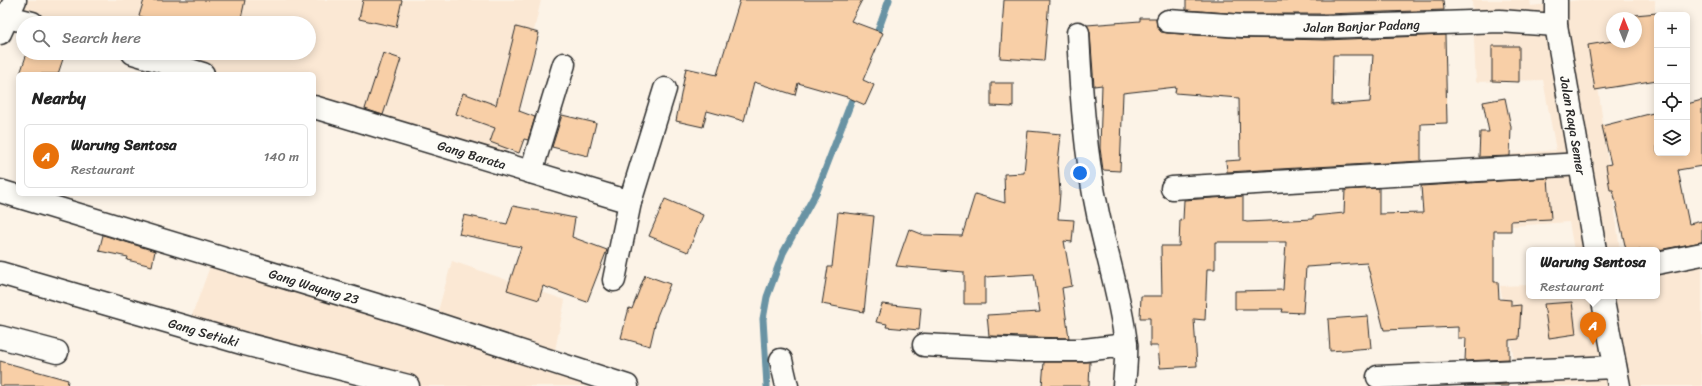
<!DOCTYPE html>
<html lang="en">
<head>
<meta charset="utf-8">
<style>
  :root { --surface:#fff; --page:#f2f2f2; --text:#222; --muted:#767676; --line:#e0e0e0; --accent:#d1495b }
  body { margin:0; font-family:Sriracha,sans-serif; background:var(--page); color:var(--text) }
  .controls { position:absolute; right:12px; top:12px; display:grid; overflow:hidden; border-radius:6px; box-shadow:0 2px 10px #0003 }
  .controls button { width:36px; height:36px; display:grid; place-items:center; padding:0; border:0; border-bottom:1px solid var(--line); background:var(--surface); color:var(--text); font:20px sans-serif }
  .compass { position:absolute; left:1606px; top:12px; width:36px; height:36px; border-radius:50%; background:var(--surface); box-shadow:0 2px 10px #0003; rotate:359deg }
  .you { position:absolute; left:1080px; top:173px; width:14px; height:14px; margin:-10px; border:3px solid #fff; border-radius:50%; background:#1a73e8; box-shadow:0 0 0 6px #1a73e833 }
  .badge { display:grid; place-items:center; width:26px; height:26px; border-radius:50%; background:var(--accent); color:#fff; font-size:13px; font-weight:700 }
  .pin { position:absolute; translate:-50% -33px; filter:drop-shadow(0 1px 2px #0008) }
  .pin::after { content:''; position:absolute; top:21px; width:14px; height:12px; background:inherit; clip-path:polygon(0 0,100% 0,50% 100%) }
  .popup { position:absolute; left:1526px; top:247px; width:134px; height:52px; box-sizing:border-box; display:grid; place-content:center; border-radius:6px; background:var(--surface); filter:drop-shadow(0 1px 3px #0005); font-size:13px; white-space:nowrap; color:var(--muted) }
  .popup b { font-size:15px; color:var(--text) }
  .popup::after { content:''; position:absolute; left:50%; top:100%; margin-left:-8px; border:8px solid transparent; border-top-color:var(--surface) }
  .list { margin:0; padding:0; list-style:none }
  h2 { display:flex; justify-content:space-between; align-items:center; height:52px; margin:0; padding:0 16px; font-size:17px }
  h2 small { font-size:13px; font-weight:400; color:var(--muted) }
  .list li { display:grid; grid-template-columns:26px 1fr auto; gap:12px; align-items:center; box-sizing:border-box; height:64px; margin:0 8px 8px; padding:0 8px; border:1px solid var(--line); border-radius:6px }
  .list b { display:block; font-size:15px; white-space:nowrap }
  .list p { margin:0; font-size:13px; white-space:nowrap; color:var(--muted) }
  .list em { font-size:13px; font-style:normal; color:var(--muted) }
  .icon { flex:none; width:22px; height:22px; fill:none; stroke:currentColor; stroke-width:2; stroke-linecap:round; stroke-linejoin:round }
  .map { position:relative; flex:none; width:1702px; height:386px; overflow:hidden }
  .search { position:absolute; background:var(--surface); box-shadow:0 2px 10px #0003; left:16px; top:16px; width:300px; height:44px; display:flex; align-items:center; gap:10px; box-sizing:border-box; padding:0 14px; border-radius:22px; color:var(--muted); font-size:15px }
  .panel { position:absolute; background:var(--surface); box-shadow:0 2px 10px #0003; left:16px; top:72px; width:300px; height:124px; border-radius:6px }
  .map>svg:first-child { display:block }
  .built { fill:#fbe8d4; fill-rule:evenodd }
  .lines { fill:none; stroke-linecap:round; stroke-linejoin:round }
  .stream { stroke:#6993a4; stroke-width:7 }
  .building { fill:#f8cfa7; stroke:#2b2b2b; fill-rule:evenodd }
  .street-casing { stroke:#2b2b2b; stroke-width:25 }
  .secondary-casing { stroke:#2b2b2b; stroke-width:25 }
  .street { stroke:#fdfcf7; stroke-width:22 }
  .secondary { stroke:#fdfcf7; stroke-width:22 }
  .labels { text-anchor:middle; stroke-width:3; stroke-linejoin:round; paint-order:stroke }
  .street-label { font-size:13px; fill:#2b2b2b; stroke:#fdfcf7 }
</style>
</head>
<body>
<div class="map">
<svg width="1702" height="386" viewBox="0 0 1702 386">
  <rect width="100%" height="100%" fill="#fcf3e7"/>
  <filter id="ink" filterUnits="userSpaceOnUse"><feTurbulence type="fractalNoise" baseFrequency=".025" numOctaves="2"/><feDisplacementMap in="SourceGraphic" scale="8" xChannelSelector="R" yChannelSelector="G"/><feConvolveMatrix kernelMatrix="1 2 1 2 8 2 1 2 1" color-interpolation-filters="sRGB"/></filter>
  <g filter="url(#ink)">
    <path class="built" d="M 0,0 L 541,0 L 504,161 L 314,108 L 314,74 L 191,74 L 115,53 L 309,53 L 309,23 L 23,23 L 0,21 Z
      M 1472,0 L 1530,0 L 1531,6 L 1580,0 L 1655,0 L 1654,63 L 1597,79 L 1620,250 L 1574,250 L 1569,222 L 1497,227 L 1494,156 L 1556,150 L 1543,80 L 1476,82 ZM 1612,18 L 1636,18 L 1636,42 L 1612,42 Z
      M 1702,257 L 1702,386 L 1519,386 L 1500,286 L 1529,285 L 1529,296 L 1657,296 L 1657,261 Z
      M 212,261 L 433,329 L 452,261 L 565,300 L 551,370 L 590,386 L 402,386 L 190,321 Z"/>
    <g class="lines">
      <path class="stream" d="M 875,39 L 889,0
        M 767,386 L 763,319 L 767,297 L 783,253 L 817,191 L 855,92"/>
    </g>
    <path class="building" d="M 144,0 L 245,0 L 240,23 L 162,23 L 139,16 Z
      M 363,0 L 402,0 L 396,27 L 359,19 Z
      M 740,0 L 862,0 L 851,21 L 883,33 L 863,80 L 874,85 L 865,105 L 847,97 L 798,83 L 795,95 L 754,82 L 744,121 L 707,111 L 703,127 L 676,121 L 686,68 L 717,75 Z
      M 1004,0 L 1049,0 L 1044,61 L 1000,58 Z
      M 1186,0 L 1443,0 L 1444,10 L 1325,14 L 1242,14 L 1186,10 Z
      M 1657,13 L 1657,80 L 1595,90 L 1588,45 L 1612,41 L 1636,42 L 1636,18 L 1613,18 L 1613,17 Z
      M 1140,18 L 1156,18 L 1157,27 L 1161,32 L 1167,33 L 1241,38 L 1325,40 L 1445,35 L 1447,123 L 1421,124 L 1421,161 L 1227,172 L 1226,161 L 1240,160 L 1239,98 L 1175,93 L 1176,87 L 1123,93 L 1120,171 L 1103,170 L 1100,148 L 1102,85 L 1094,86 L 1090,32 L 1087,25 L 1140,21 ZM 1333,55 L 1373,55 L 1370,102 L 1332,105 Z
      M 516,27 L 539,33 L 519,111 L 535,117 L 528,140 L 524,139 L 519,153 L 490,142 L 495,128 L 456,114 L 463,93 L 496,105 Z
      M 1492,46 L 1519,46 L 1519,82 L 1492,81 Z
      M 27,53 L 65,53 L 58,74 L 20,74 Z
      M 383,53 L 401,59 L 383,115 L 365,109 Z
      M 991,83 L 1013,83 L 1013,107 L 991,106 Z
      M 1505,98 L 1511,127 L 1510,156 L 1479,157 L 1480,132 L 1489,132 L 1483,102 Z
      M 1702,100 L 1702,166 L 1678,170 L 1689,224 L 1702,221 L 1702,242 L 1658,250 L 1626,250 L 1613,190 L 1610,190 L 1606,165 L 1611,164 L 1602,126 L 1657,112 L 1657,153 L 1687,153 L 1687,104 Z
      M 562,115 L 596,123 L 588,156 L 552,147 Z
      M 1028,131 L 1061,134 L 1058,163 L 1060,193 L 1058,219 L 1074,220 L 1072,242 L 1064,241 L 1072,286 L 1062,288 L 1069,338 L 989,336 L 987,315 L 1040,312 L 1034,274 L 985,277 L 985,304 L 964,304 L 964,272 L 896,266 L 909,229 L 924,235 L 962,236 L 975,194 L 1005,203 L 1004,174 L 1024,173 Z
      M 1548,178 L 1551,219 L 1511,221 L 1511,231 L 1494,231 L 1494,282 L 1498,282 L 1499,299 L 1511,300 L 1511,306 L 1521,305 L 1519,339 L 1509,340 L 1509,359 L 1465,361 L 1466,338 L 1458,338 L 1458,327 L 1384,330 L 1367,263 L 1306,267 L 1303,313 L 1282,312 L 1283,309 L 1235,309 L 1235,291 L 1283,290 L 1286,242 L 1215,242 L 1215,269 L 1207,269 L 1205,320 L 1194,319 L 1197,366 L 1160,368 L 1158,346 L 1150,346 L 1150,318 L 1140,318 L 1141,296 L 1162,296 L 1161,246 L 1179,246 L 1180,219 L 1183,220 L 1184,200 L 1243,196 L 1243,221 L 1247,222 L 1313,219 L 1313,216 L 1344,213 L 1345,190 L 1379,188 L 1379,214 L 1423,213 L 1421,186 Z
      M 665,199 L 703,215 L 688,252 L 649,236 Z
      M 513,206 L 575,218 L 572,237 L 607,250 L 587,302 L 543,286 L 539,300 L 507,290 L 521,247 L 459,234 L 464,215 L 507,224 Z
      M 838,212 L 874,216 L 864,312 L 822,304 L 828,267 L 832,267 Z
      M 103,235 L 155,251 L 152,266 L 127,260 L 128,257 L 99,251 Z
      M 645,275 L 670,284 L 657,316 L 650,346 L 621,338 L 629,308 L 632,309 Z
      M 1572,302 L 1576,334 L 1549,338 L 1544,304 Z
      M 882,304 L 921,308 L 919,330 L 886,327 L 887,324 L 876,322 Z
      M 1368,316 L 1371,348 L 1330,351 L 1328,319 Z
      M 0,361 L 68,380 L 67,386 L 0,386 Z
      M 1044,362 L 1090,362 L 1089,386 L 1042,386 Z
      M 1508,384 L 1508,386 L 1464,386 Z"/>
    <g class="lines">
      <g class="street-casing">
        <g id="street">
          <path d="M 0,15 L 32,23"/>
          <path id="s1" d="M 1168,21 L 1242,26 L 1325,27 L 1500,21 L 1556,25"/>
          <path d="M 0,33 L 15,0"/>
          <path d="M 1078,33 C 1081,93 1085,154 1098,214 C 1107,257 1121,299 1126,344 C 1127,357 1125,372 1124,386"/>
          <path d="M 133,53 L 203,74"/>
          <path id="s2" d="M 314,107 L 630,202"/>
          <path d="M 531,172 L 564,64"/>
          <path d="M 1172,188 L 1581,164"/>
          <path id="s3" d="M 0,191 L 403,313 L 627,386"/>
          <path d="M 1657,263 L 1702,254"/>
          <path id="s4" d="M 0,273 L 245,344 L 408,386"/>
          <path d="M 614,280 L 630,202 L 665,89"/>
          <path d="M 0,337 L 57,352"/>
          <path d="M 924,345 L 1022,350 L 1084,350 L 1126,345"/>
          <path d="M 781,360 L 787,386"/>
          <path d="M 1378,377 L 1615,367"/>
        </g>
      </g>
      <g class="secondary-casing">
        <g id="secondary">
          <path id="s5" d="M 1556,0 L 1556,25 L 1595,250"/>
          <path d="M 1602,296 L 1619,386"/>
        </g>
      </g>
      <use href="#street" class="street"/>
      <use href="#secondary" class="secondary"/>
    </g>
  </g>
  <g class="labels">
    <g class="street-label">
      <text dy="5" stroke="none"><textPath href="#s1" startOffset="194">Jalan Banjar Padang</textPath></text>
      <text dy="5" stroke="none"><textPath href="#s5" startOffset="127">Jalan Raya Semer</textPath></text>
      <text dy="5" stroke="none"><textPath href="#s2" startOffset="165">Gang Barata</textPath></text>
      <text dy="5" stroke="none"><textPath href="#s3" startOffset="328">Gang Wayang 23</textPath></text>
      <text dy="5" stroke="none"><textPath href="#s4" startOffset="212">Gang Setiaki</textPath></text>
    </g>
  </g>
</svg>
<div class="controls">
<button>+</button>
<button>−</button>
<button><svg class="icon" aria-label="locate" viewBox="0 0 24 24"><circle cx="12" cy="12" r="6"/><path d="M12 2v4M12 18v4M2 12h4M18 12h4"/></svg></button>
<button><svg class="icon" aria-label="layers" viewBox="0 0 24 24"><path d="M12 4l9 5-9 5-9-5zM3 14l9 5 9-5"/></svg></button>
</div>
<svg class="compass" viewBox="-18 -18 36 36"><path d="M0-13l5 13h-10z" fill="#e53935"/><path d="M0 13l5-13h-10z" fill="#767676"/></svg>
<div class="you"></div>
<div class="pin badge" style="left:1593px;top:345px;background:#e8710a">A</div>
<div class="popup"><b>Warung Sentosa</b>Restaurant</div>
<div class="search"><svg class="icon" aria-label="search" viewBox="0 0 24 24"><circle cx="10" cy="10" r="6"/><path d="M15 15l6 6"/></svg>Search here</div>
<section class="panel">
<h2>Nearby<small></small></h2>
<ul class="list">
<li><span class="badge" style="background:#e8710a">A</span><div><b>Warung Sentosa</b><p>Restaurant</p></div><em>140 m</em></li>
</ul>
</section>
</div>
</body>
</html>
